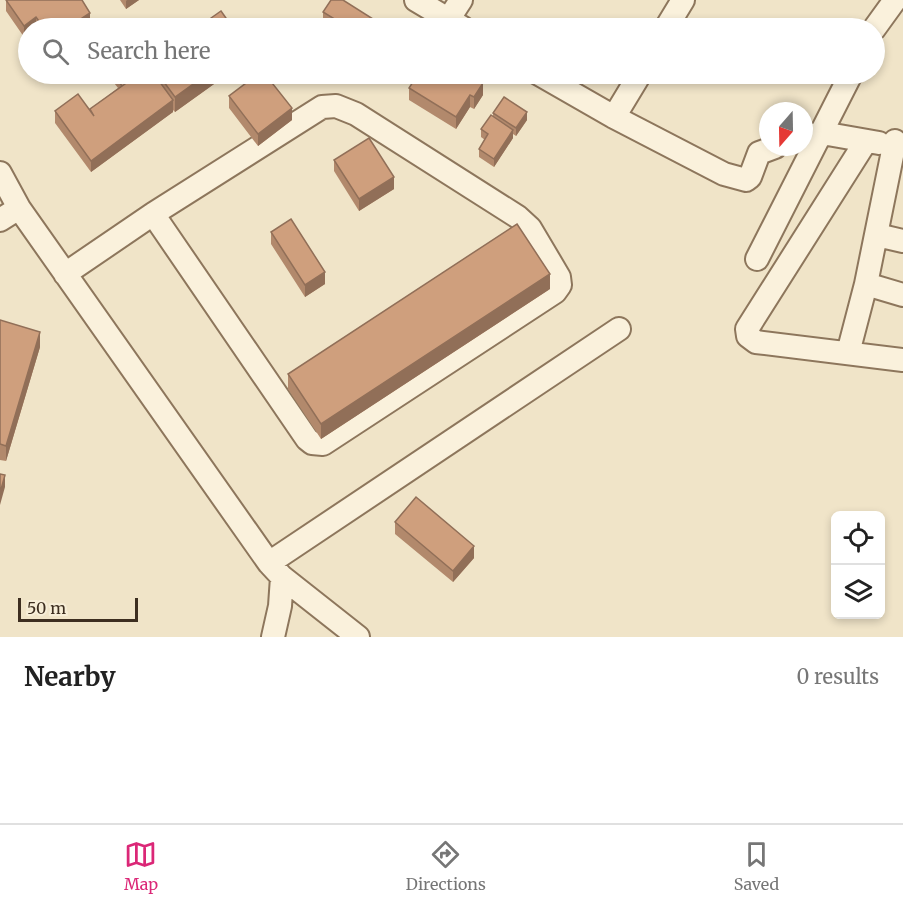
<!DOCTYPE html>
<html lang="en">
<head>
<meta charset="utf-8">
<style>
  :root { --surface:#fff; --page:#f2f2f2; --text:#222; --muted:#767676; --line:#e0e0e0; --accent:#db2777 }
  body { margin:0; font-family:Merriweather,serif; background:var(--page); color:var(--text) }
  .controls { position:absolute; right:18px; bottom:18px; display:grid; overflow:hidden; border-radius:9px; box-shadow:0 3px 9px #0003 }
  .controls button { width:54px; height:54px; display:grid; place-items:center; padding:0; border:0; border-bottom:2px solid var(--line); background:var(--surface); color:var(--text); font:30px sans-serif }
  .compass { position:absolute; left:759px; top:102px; width:54px; height:54px; border-radius:50%; background:var(--surface); box-shadow:0 3px 9px #0003; rotate:200deg }
  .scale { position:absolute; left:18px; bottom:15px; width:120px; box-sizing:border-box; padding-left:6px; border:3px solid #3d2e20; border-top:0; font-size:16px; line-height:21px; white-space:nowrap; color:#3d2e20; -webkit-text-stroke:4px #f7eed8; paint-order:stroke }
  .list { margin:0; padding:0; list-style:none }
  h2 { display:flex; justify-content:space-between; align-items:center; height:78px; margin:0; padding:0 24px; font-size:26px }
  h2 small { font-size:20px; font-weight:400; color:var(--muted) }
  .icon { flex:none; width:33px; height:33px; fill:none; stroke:currentColor; stroke-width:2; stroke-linecap:round; stroke-linejoin:round }
  .map { position:relative; flex:none; width:903px; height:637px; overflow:hidden }
  .search { position:absolute; background:var(--surface); box-shadow:0 3px 9px #0003; left:18px; right:18px; top:18px; height:66px; display:flex; align-items:center; gap:15px; box-sizing:border-box; padding:0 21px; border-radius:33px; color:var(--muted); font-size:22px }
  .sheet { height:186px; background:var(--surface) }
  nav { display:flex; justify-content:space-around; align-items:center; box-sizing:border-box; height:84px; border-top:2px solid var(--line); background:var(--surface); font-size:16px; color:var(--muted) }
  nav a { display:grid; justify-items:center; gap:3px }
  nav .on { color:var(--accent) }
  .map>svg:first-child { display:block }
  .lines { fill:none; stroke-linecap:round; stroke-linejoin:round }
  .minor-casing { stroke:#8d765c; stroke-width:26 }
  .minor { stroke:#faf1dc; stroke-width:22 }
  .wall { fill:#b2896c }
  .shaded-wall { fill:#916f58 }
  .building { fill:#cf9f7d; stroke:#916f58; stroke-width:1.5 }
</style>
</head>
<body>
<div class="map">
<svg width="903" height="637" viewBox="0 0 903 637">
  <rect width="100%" height="100%" fill="#f0e4c8"/>
  <g class="lines">
    <g class="minor-casing">
      <path id="minor" d="M 416,0 L 463,28
        M 448,20 L 461,0
        M 666,28 L 683,0
        M 874,29 L 895,0
        M 539,74 L 614,117 L 724,174 L 746,180 L 750,177 L 759,153 L 775,147
        M 614,117 L 640,74
        M 808,136 L 822,133 L 879,143
        M 866,141 L 747,329 L 748,336 L 756,342 L 903,360
        M 895,141 L 866,284 L 903,295
        M 0,173 L 19,208 L 269,563 L 282,577 L 358,637
        M 0,220 L 19,208
        M 877,235 L 903,241
        M 757,259 L 851,74
        M 65,274 L 153,214 L 322,107 L 336,106 L 356,114 L 518,217 L 530,228 L 559,277 L 560,285 L 555,292 L 323,444 L 312,443 L 307,439 L 153,214
        M 848,353 L 866,284
        M 269,563 L 619,329
        M 273,637 L 280,606 L 282,577"/>
    </g>
    <use href="#minor" class="minor"/>
  </g>
  <path class="wall" d="M 6,0 L 82,0 L 90,24 L 84,28 L 28,28 L 28,34 L 24,37 L 6,11 Z
    M 120,0 L 139,0 L 126,9 Z
    M 323,12 L 373,27 L 372,28 L 336,28 L 323,20 Z
    M 107,74 L 228,74 L 175,112 L 173,110 L 173,112 L 91,172 L 55,123 L 55,111 L 90,111 L 90,109 L 118,88 Z
    M 409,88 L 483,95 L 474,109 L 470,107 L 456,129 L 409,100 Z
    M 229,96 L 292,120 L 258,146 L 229,108 Z
    M 493,113 L 527,120 L 516,136 L 513,134 L 513,138 L 494,167 L 479,157 L 479,149 L 485,140 L 481,137 L 481,129 L 493,116 Z
    M 334,160 L 394,189 L 359,211 L 334,171 Z
    M 271,232 L 325,284 L 305,297 L 271,244 Z
    M 550,289 L 321,439 L 288,389 L 288,374 Z
    M 0,320 L 40,347 L 6,461 L 0,460 Z
    M 395,522 L 474,558 L 453,582 L 395,534 Z"/>
  <path class="shaded-wall" d="M 127,0 L 139,0 L 126,9 L 126,1 Z
    M 90,13 L 90,24 L 84,28 L 67,28 Z
    M 36,17 L 36,28 L 28,28 L 28,34 L 24,37 L 24,26 Z
    M 373,19 L 373,27 L 372,28 L 367,28 Z
    M 207,74 L 228,74 L 175,112 L 175,97 Z
    M 483,83 L 483,95 L 474,109 L 474,97 Z
    M 470,95 L 470,107 L 456,129 L 456,117 Z
    M 173,100 L 173,112 L 91,172 L 91,161 Z
    M 292,108 L 292,120 L 258,146 L 258,134 Z
    M 527,112 L 527,120 L 516,136 L 516,128 Z
    M 513,130 L 513,138 L 494,167 L 494,159 Z
    M 394,177 L 394,189 L 359,211 L 359,199 Z
    M 325,272 L 325,284 L 305,297 L 305,285 Z
    M 550,274 L 550,289 L 321,439 L 321,424 Z
    M 40,332 L 40,347 L 6,461 L 6,446 Z
    M 5,475 L 5,487 L 0,505 L 0,493 Z
    M 474,546 L 474,558 L 453,582 L 453,571 Z"/>
  <path class="building" d="M 6,0 L 82,0 L 90,13 L 67,28 L 44,28 L 36,17 L 24,26 Z
    M 331,0 L 343,0 L 373,19 L 367,28 L 349,28 L 323,12 Z
    M 221,11 L 233,28 L 197,28 Z
    M 320,19 L 335,28 L 314,28 Z
    M 113,74 L 139,74 L 122,86 Z
    M 139,74 L 154,74 L 173,100 L 91,161 L 55,111 L 78,94 L 94,116 L 90,109 Z
    M 158,74 L 207,74 L 175,97 Z
    M 258,74 L 265,74 L 292,108 L 258,134 L 229,96 Z
    M 418,74 L 468,74 L 483,83 L 474,97 L 470,95 L 456,117 L 409,88 Z
    M 504,97 L 527,112 L 516,128 L 493,113 Z
    M 491,115 L 513,130 L 494,159 L 479,149 L 488,134 L 481,129 Z
    M 369,138 L 394,177 L 359,199 L 334,160 Z
    M 291,219 L 325,272 L 305,285 L 271,232 Z
    M 517,224 L 550,274 L 321,424 L 288,374 Z
    M 0,320 L 40,332 L 6,446 L 0,444 Z
    M 0,474 L 5,475 L 0,493 Z
    M 416,497 L 474,546 L 453,571 L 395,522 Z"/>
</svg>
<div class="controls">
<button><svg class="icon" aria-label="locate" viewBox="0 0 24 24"><circle cx="12" cy="12" r="6"/><path d="M12 2v4M12 18v4M2 12h4M18 12h4"/></svg></button>
<button><svg class="icon" aria-label="layers" viewBox="0 0 24 24"><path d="M12 4l9 5-9 5-9-5zM3 14l9 5 9-5"/></svg></button>
</div>
<svg class="compass" viewBox="-18 -18 36 36"><path d="M0-13l5 13h-10z" fill="#e53935"/><path d="M0 13l5-13h-10z" fill="#767676"/></svg>
<div class="scale">50 m</div>
<div class="search"><svg class="icon" aria-label="search" viewBox="0 0 24 24"><circle cx="10" cy="10" r="6"/><path d="M15 15l6 6"/></svg>Search here</div>
</div>
<section class="sheet">
<h2>Nearby<small>0 results</small></h2>
<ul class="list">
</ul>
</section>
<nav>
<a class="on"><svg class="icon" aria-label="map" viewBox="0 0 24 24"><path d="M3 6l6-2 6 2 6-2v14l-6 2-6-2-6 2zM9 4v14M15 6v14"/></svg>Map</a>
<a><svg class="icon" aria-label="directions" viewBox="0 0 24 24"><path d="M12 3l9 9-9 9-9-9zM9 14v-3h6M13 9l2 2-2 2"/></svg>Directions</a>
<a><svg class="icon" aria-label="saved" viewBox="0 0 24 24"><path d="M7 4h10v16l-5-4-5 4z"/></svg>Saved</a>
</nav>
</body>
</html>
